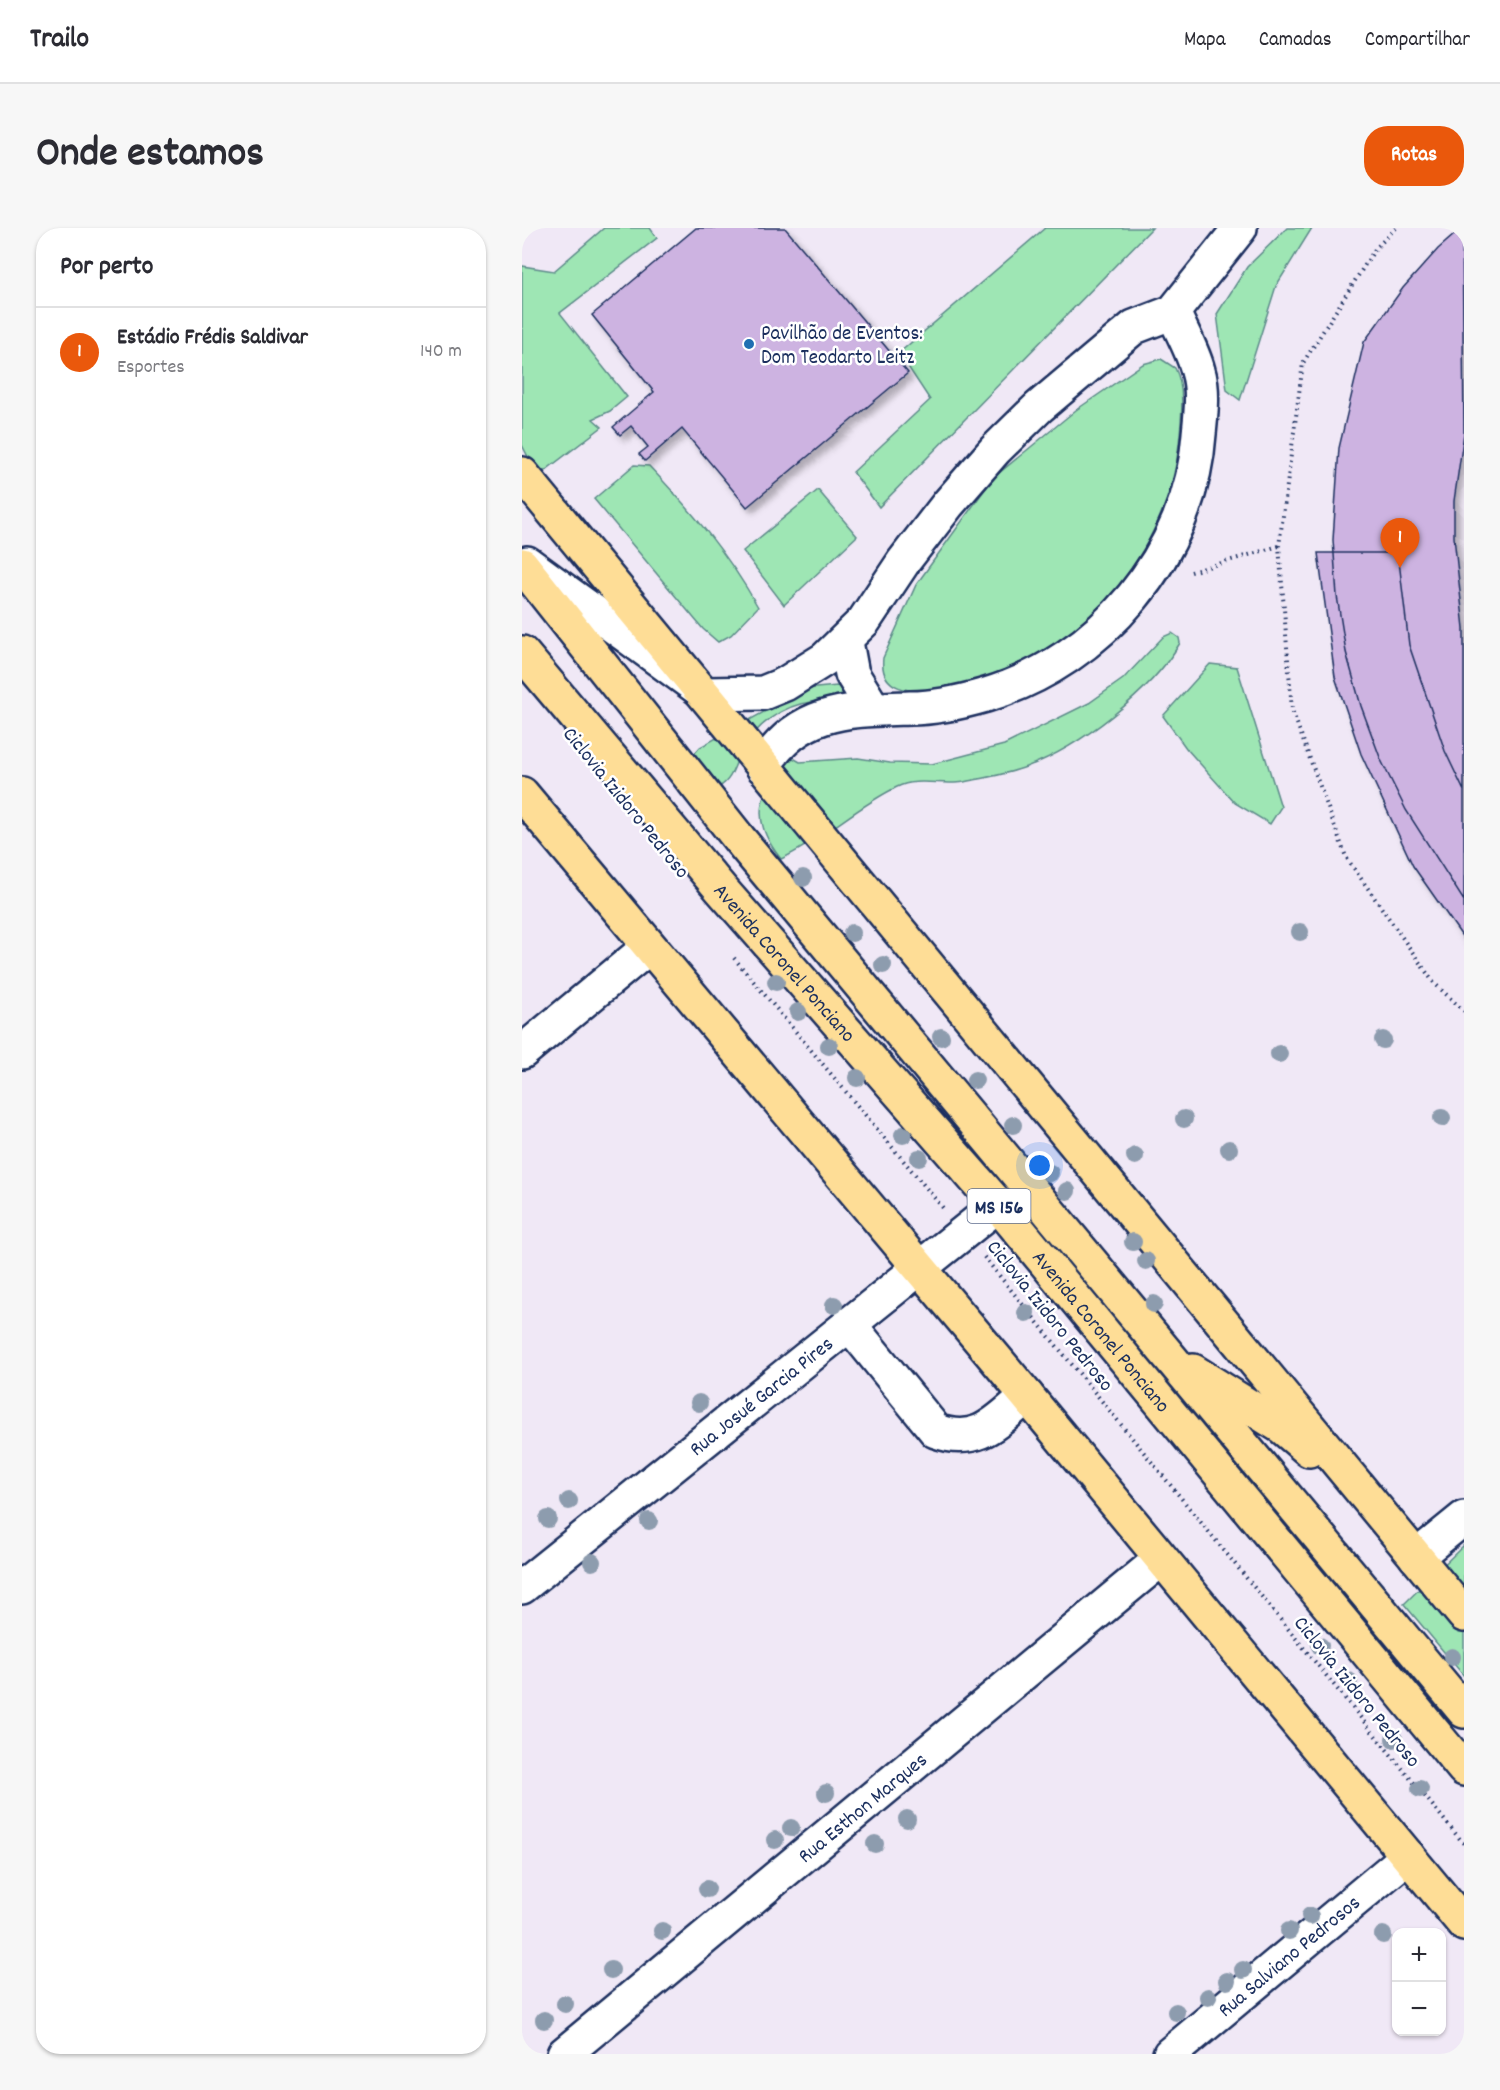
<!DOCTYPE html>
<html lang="pt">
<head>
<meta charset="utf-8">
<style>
  :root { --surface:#fff; --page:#f7f7f7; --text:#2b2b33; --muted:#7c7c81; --line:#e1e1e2; --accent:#ea580c }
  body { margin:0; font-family:Dekko,sans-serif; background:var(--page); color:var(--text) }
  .controls { position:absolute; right:18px; bottom:18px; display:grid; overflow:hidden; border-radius:12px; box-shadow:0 2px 4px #0004 }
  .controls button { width:54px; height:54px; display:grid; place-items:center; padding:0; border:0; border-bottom:2px solid var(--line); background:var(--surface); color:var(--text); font:30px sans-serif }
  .you { position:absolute; left:518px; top:938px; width:21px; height:21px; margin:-15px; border:4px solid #fff; border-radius:50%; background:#1a73e8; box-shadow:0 0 0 9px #1a73e833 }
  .badge { display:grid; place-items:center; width:39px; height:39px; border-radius:50%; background:var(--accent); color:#fff; font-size:20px; font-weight:700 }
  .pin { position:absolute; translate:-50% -50px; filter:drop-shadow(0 2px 3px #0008) }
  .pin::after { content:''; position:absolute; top:32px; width:21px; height:18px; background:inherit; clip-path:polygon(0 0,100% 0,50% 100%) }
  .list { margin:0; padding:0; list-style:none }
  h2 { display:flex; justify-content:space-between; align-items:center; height:78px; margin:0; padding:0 24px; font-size:26px }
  h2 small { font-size:20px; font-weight:400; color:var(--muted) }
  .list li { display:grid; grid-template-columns:39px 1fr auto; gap:18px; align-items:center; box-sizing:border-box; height:90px; padding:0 24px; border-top:2px solid var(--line) }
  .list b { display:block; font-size:22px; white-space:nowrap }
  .list p { margin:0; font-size:20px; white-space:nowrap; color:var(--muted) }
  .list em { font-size:20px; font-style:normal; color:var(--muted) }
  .map { position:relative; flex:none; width:942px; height:1826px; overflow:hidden; border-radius:24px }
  header { display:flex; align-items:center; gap:36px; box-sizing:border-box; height:84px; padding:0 30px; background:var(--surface); border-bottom:2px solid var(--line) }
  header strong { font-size:28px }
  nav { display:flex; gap:33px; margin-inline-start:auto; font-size:21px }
  .intro { display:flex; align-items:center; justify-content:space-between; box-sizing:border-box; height:144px; padding:0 36px }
  h1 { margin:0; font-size:42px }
  .button { padding:15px 27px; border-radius:24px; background:var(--accent); color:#fff; font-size:21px; font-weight:700 }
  main { display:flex; gap:36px; padding:0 36px }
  aside { flex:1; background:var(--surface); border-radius:24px; box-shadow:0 2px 4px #0004 }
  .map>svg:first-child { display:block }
  .green { fill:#9ee6b4; stroke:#5c8a89; stroke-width:1.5 }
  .building { fill:#cdb3e1; stroke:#1b2f5e; stroke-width:1.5; filter:url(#shadow) }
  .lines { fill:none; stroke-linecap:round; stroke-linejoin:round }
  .minor-casing { stroke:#1b2f5e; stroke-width:38 }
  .major-casing { stroke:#1b2f5e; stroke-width:38 }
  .path { stroke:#1b2f5e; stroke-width:4; stroke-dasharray:1.5 4.5; stroke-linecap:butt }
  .minor { stroke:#fff; stroke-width:33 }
  .major { stroke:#fedd96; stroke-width:33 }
  .tree { fill:#8d9cae }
  .poi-dot { fill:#1f6fb2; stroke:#fff; stroke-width:2 }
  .labels { text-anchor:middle; stroke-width:5; stroke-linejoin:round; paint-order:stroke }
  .shield { fill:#fff; stroke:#5f6d8e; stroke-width:1.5 }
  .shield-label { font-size:20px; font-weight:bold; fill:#1b2f5e }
  .poi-label { font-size:21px; fill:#1b2f5e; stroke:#fff; text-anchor:start }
  .street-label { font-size:21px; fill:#1b2f5e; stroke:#fff }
</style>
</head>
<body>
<header>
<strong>Trailo</strong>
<nav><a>Mapa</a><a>Camadas</a><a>Compartilhar</a></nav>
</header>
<div class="intro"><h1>Onde estamos</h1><a class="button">Rotas</a></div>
<main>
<aside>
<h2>Por perto<small></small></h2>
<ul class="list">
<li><span class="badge">1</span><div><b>Estádio Frédis Saldivar</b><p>Esportes</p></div><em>140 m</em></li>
</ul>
</aside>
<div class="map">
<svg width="942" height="1826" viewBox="0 0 942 1826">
  <defs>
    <filter id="shadow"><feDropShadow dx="5.5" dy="5.5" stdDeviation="3" flood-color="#0004"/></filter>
  </defs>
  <rect width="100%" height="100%" fill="#f0e8f6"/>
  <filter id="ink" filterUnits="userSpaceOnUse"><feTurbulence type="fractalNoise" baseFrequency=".0167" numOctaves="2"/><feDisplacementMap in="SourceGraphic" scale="12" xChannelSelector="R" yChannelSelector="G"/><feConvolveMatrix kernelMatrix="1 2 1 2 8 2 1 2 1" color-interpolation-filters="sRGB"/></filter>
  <g filter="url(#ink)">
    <path class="green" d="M 82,0 L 128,0 L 135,10 L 38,85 L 105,169 L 88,183 L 71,191 L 80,199 L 16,248 L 0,217 L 0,38 L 32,43 Z
      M 523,0 L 630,0 L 357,279 L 331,244 L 408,172 L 377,125 Z
      M 765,0 L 790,0 L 754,58 L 718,172 L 705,162 L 695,86 L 725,39 Z
      M 639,131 L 653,140 C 664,161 659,193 657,216 C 650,283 615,344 566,390 C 548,408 525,422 502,433 C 474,448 354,493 361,430 L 394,357 L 471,250 L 554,182 L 621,136 Z
      M 112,237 L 127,238 C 169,282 206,326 236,379 L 209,407 L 196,414 L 181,401 L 72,271 Z
      M 296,262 L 335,308 L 262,377 L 221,323 Z
      M 650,405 L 657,410 L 658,415 C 629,464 558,519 504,539 C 486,546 462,550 442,554 C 421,558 395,549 375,559 C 334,579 300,612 259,631 C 225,589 239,565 266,527 L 278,534 L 336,530 L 368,535 L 410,536 L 482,517 L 567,475 L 601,451 L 641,409 Z
      M 688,436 L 715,439 L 759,579 L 748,596 L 713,575 L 664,520 L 641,488 Z
      M 315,458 L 323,462 L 322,471 C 311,473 301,472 290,474 C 260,477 233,498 219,524 C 212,537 211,551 197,559 L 172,526 L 178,519 L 284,461 Z
      M 942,1317 L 942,1448 L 882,1376 Z"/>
    <path class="building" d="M 174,0 L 263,0 L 386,145 L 225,279 L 160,201 L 123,233 L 117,226 L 126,219 L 109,198 L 98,207 L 91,199 L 132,164 L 70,87 Z
      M 940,0 L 942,205 L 932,273 L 932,309 L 942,400 L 942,673 L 884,582 L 859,532 L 839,478 L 824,424 L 815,368 L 811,312 L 817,220 L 842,114 L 881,60 L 916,21 Z
      M 796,325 L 876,325 L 887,417 L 923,523 L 942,563 L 942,711 L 891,638 L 839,526 L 813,449 Z"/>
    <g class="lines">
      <g class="minor-casing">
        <g id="minor">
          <path d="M 5,335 L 184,466 L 241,465 L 263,456 L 303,431 L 342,393 L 382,333 L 426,276 L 473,222 L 517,179 L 612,99 L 651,84 L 718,0"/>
          <path d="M 324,414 L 330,446 L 351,480"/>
          <path d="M 241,539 C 277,480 328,482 388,480 C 414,480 440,474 464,467 C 579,433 669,326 677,206 C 679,186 682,162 676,143 C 671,123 659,103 651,84"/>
          <path d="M 0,824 L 127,719"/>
          <path d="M 327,1096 L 414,1203 C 456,1218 474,1194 505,1168"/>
          <path d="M 894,1329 L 942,1290"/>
          <path id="s1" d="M 0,1359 L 476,977"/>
          <path id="s2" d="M 42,1826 L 638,1332"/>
          <path id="s3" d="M 648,1826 L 886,1628"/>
        </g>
      </g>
      <g class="major-casing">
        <g id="major">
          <path d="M 0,246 L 942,1387"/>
          <path d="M 0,337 L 218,612 L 942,1483"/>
          <path id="s4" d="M 0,425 L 199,661 L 476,977 L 942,1541"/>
          <path d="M 0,566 L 505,1168 L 942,1696"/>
          <path d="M 671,1143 L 760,1199 L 787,1222"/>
        </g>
      </g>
      <path class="path" d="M 874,0 L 853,21 L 781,135 L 757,318 L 770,482 L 824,629 L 912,755 L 942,783
        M 669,344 L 757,318
        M 212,730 L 421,980
        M 462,1029 L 942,1616"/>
      <use href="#minor" class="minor"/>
      <use href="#major" class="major"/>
    </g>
    <g class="tree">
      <circle cx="281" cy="650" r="9"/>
      <circle cx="778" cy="704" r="9"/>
      <circle cx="330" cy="705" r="9"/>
      <circle cx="361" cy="737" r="9"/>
      <circle cx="254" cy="754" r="9"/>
      <circle cx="276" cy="784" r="9"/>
      <circle cx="419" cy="809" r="9"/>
      <circle cx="861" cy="812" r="9"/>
      <circle cx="307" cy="818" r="9"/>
      <circle cx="757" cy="826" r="9"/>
      <circle cx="335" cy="850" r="9"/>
      <circle cx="453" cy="852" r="9"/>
      <circle cx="920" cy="890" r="9"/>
      <circle cx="662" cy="891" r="9"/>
      <circle cx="491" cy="897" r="9"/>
      <circle cx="381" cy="907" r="9"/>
      <circle cx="707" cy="921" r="9"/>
      <circle cx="613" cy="928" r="9"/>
      <circle cx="397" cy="930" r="9"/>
      <circle cx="528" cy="945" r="9"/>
      <circle cx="545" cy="963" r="9"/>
      <circle cx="611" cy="1014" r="9"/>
      <circle cx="624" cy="1033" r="9"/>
      <circle cx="632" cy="1076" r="9"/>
      <circle cx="312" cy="1077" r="9"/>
      <circle cx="504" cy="1085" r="9"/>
      <circle cx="177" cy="1175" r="9"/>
      <circle cx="47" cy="1273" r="9"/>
      <circle cx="26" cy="1291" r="9"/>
      <circle cx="127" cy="1293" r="9"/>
      <circle cx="70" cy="1334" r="9"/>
      <circle cx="798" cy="1418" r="9"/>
      <circle cx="930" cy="1429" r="9"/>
      <circle cx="827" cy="1453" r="9"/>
      <circle cx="872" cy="1511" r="9"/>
      <circle cx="898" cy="1561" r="9"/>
      <circle cx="304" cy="1565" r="9"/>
      <circle cx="385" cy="1591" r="9"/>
      <circle cx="269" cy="1600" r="9"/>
      <circle cx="253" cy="1612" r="9"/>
      <circle cx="353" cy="1616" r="9"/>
      <circle cx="185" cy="1661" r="9"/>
      <circle cx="788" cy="1688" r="9"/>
      <circle cx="140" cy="1703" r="9"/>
      <circle cx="767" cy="1703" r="9"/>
      <circle cx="861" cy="1707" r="9"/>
      <circle cx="89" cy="1742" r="9"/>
      <circle cx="721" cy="1742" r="9"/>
      <circle cx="705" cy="1753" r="9"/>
      <circle cx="686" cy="1769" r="9"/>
      <circle cx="43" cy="1776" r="9"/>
      <circle cx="654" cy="1784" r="9"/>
      <circle cx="22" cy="1792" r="9"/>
    </g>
  </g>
  <circle class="poi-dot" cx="227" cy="116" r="6"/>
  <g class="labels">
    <rect class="shield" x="445.5" y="961" width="63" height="34" rx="4.5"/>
    <g class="shield-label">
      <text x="477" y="985">MS 156</text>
    </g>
    <g class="poi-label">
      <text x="239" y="111">Pavilhão de Eventos:<tspan x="239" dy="24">Dom Teodarto Leitz</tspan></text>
    </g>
    <g class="street-label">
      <text transform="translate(105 574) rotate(51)" y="7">Ciclovia Izidoro Pedroso</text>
      <text dy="7" stroke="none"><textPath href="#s4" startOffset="406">Avenida Coronel Ponciano</textPath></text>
      <text transform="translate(529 1087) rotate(51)" y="7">Ciclovia Izidoro Pedroso</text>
      <text dy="7" stroke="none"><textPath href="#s4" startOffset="892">Avenida Coronel Ponciano</textPath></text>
      <text dy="7" stroke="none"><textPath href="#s1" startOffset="306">Rua Josué Garcia Pires</textPath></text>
      <text transform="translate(836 1463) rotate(51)" y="7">Ciclovia Izidoro Pedroso</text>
      <text dy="7" stroke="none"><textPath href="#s2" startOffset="387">Rua Esthon Marques</textPath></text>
      <text dy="7" stroke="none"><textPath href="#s3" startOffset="154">Rua Salviano Pedrosos</textPath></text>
    </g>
  </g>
</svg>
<div class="controls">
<button>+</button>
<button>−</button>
</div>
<div class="you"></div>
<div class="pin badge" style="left:878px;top:340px">1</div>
</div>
</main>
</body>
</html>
